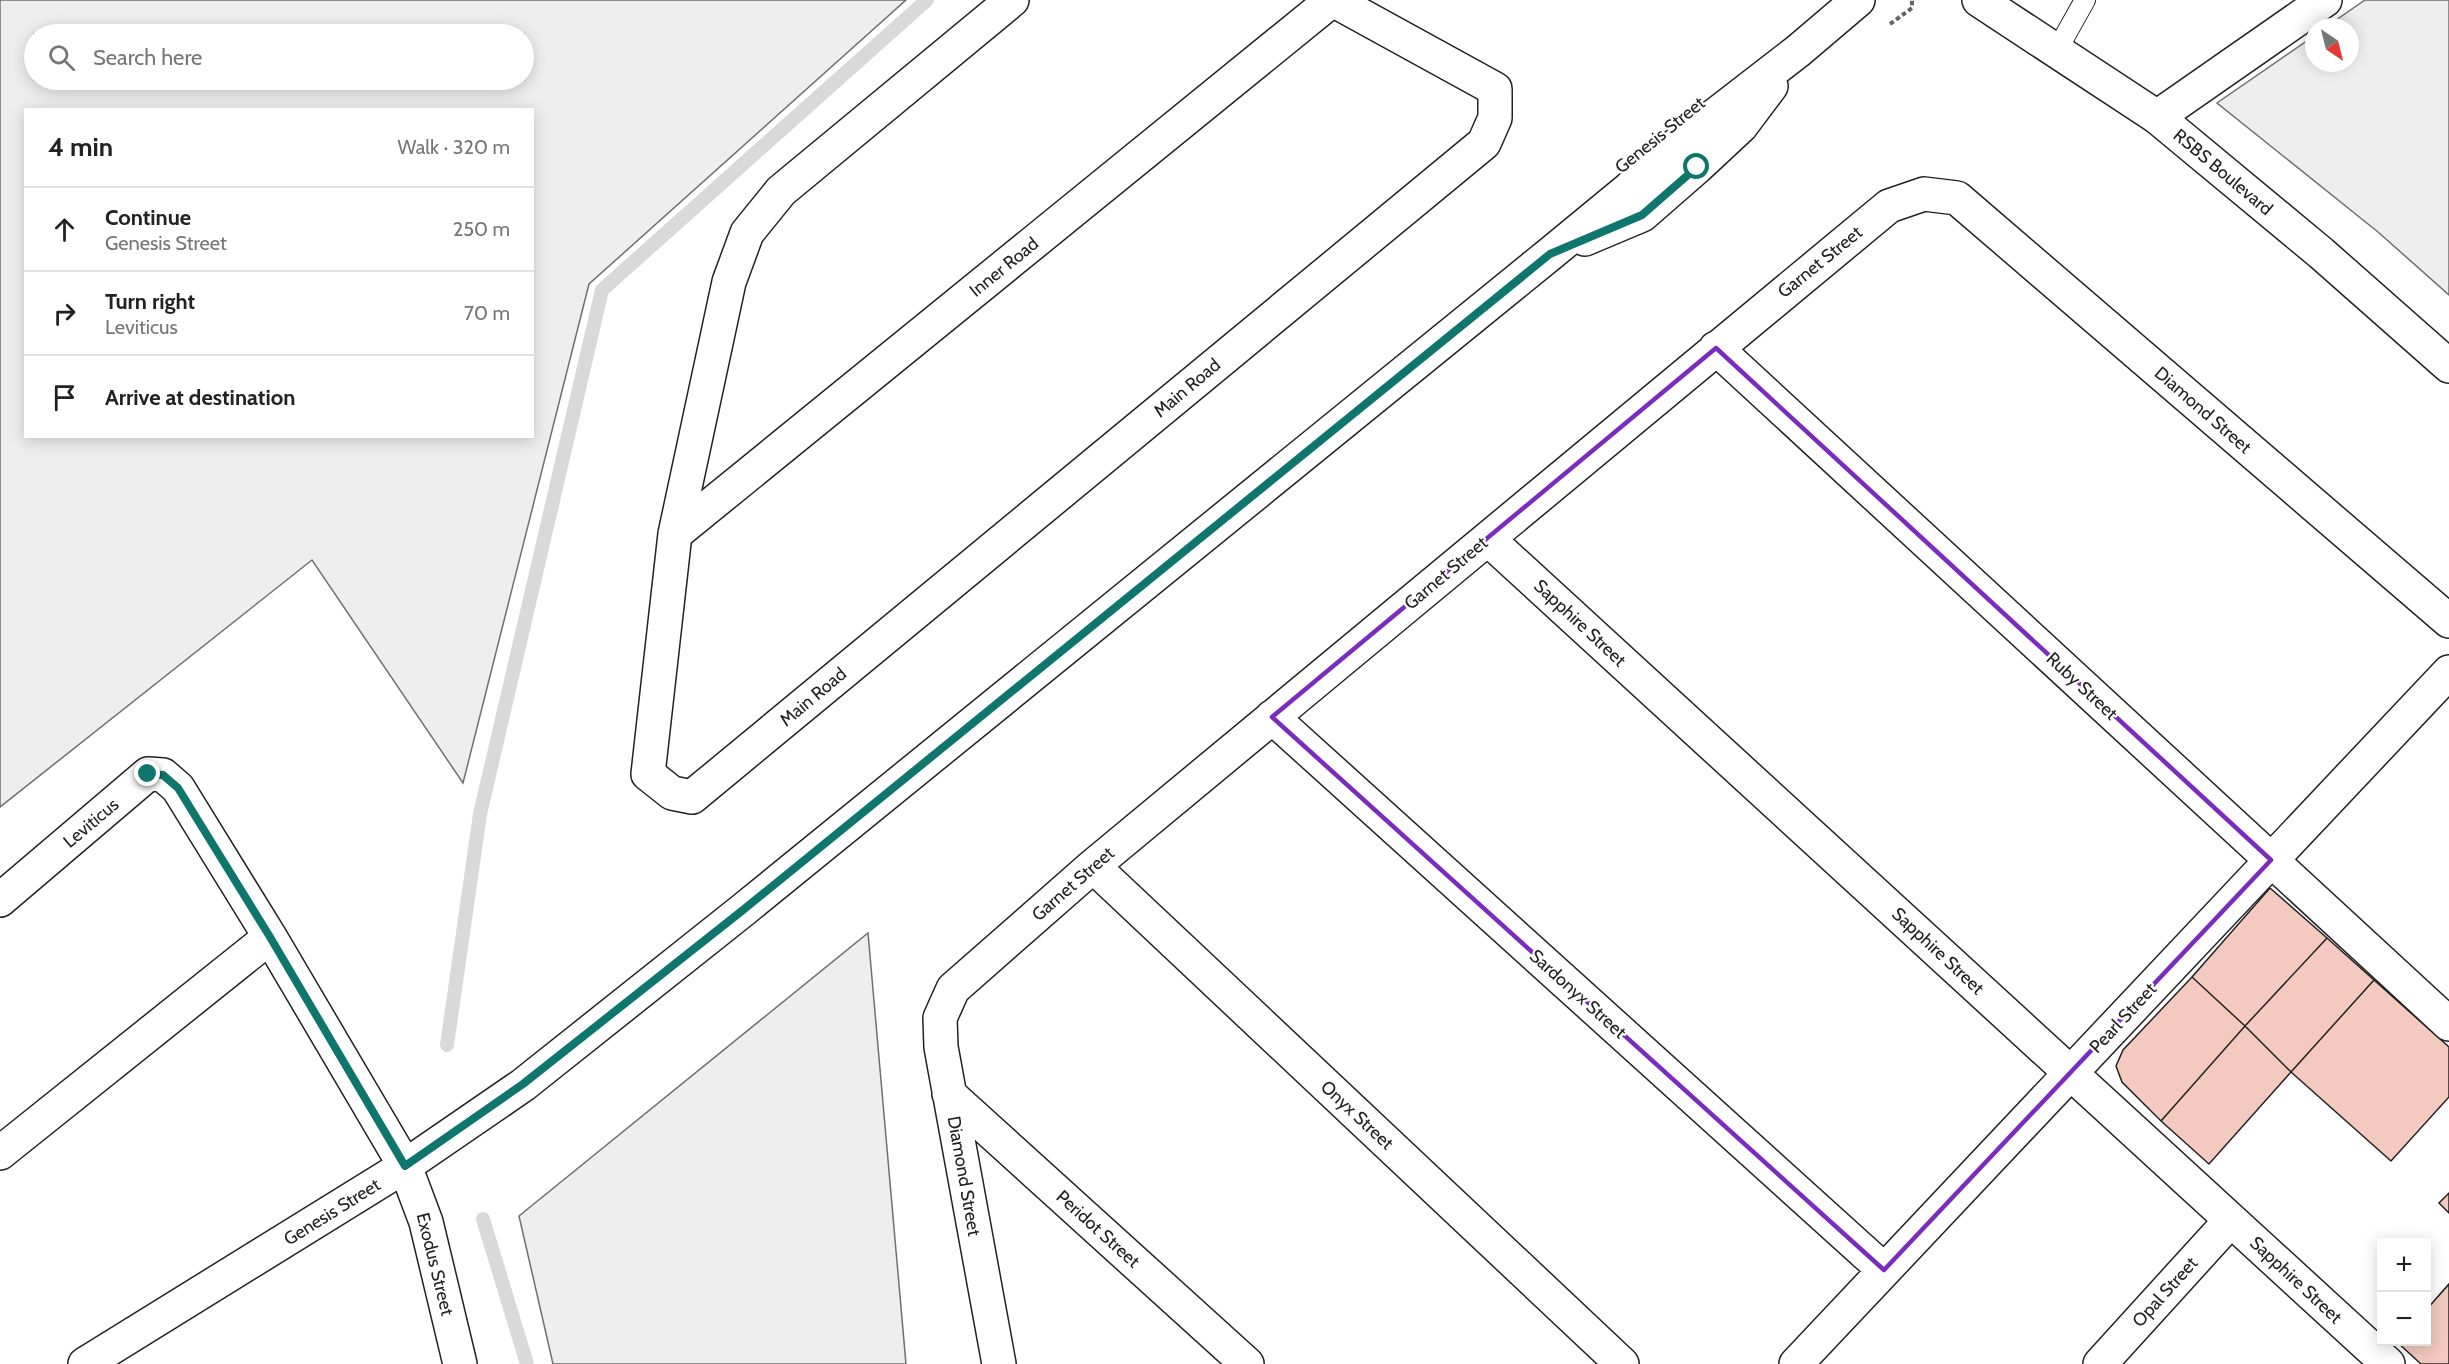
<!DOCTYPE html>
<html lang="en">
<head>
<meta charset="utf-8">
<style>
  :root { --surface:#fff; --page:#f2f2f2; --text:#222; --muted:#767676; --line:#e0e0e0 }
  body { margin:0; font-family:Cabin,sans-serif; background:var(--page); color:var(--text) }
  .controls { position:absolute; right:18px; bottom:18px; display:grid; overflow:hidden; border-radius:0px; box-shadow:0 3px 15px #0003 }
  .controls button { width:54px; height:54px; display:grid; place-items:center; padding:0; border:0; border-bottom:2px solid var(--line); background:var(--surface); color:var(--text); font:30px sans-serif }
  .compass { position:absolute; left:2305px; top:18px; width:54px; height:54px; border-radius:50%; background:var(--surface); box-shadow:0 3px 15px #0003; rotate:145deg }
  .stop { position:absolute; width:18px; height:18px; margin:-14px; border:4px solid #0f766e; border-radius:50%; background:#fff }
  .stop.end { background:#0f766e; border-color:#fff; box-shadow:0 2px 6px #0008 }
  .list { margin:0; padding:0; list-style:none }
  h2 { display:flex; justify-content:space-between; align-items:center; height:78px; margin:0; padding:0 24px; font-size:26px }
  h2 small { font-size:20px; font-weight:400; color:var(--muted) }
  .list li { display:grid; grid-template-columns:39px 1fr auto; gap:18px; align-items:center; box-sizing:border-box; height:84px; padding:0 24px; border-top:2px solid var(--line) }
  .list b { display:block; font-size:22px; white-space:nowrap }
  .list p { margin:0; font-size:20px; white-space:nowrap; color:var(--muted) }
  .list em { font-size:20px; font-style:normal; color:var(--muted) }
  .icon { flex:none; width:33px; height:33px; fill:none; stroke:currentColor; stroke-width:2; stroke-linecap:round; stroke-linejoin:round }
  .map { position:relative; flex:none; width:2449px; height:1364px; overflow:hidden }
  .search { position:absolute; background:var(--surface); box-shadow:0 3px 15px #0003; left:24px; top:24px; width:510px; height:66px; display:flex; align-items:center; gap:15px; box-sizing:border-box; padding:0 21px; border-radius:33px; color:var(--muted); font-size:22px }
  .panel { position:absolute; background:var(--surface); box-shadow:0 3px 15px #0003; left:24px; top:108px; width:510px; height:330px; border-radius:0px }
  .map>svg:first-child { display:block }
  .green { fill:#eee; stroke:#6f6f6f; stroke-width:1.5; fill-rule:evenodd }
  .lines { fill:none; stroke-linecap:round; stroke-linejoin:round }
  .stream { stroke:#d9d9d9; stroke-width:14 }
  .building { fill:#f3c9c0; stroke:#222; stroke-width:1.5 }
  .service-casing { stroke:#222; stroke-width:22 }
  .minor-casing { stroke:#222; stroke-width:36 }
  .tertiary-casing { stroke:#222; stroke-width:36 }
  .path { stroke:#646464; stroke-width:4; stroke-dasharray:4.5 3; stroke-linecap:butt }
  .service { stroke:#fff; stroke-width:20 }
  .minor { stroke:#fff; stroke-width:33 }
  .tertiary { stroke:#fff; stroke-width:33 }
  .route { stroke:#0f766e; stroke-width:8 }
  .marked { fill:none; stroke:#7b2cbf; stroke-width:4.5; stroke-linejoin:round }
  .labels { text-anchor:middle; stroke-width:4.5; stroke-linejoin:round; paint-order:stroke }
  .street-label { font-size:18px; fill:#222; stroke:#fff }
</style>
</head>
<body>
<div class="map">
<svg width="2449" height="1364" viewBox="0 0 2449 1364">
  <rect width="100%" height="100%" fill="#fff"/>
  <path class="green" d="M 0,0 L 906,0 L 589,284 L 463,783 L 312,560 L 0,807 ZM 524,34 L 524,80 L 34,80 L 34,34 ZM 26,110 L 532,110 L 532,436 L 26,436 Z
    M 2365,0 L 2449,0 L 2449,295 L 2378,232 L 2217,103 L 2314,36 L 2314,63 L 2350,63 L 2350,27 L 2326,27 Z
    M 868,933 L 906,1364 L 553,1364 L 519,1216 Z"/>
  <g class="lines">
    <path class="stream" d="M 447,1045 L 480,814 L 602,290 L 927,0
      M 483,1219 L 527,1364"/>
  </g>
  <path class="building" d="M 2270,888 L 2327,938 L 2245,1026 L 2192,977 Z
    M 2327,938 L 2374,980 L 2291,1072 L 2245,1026 Z
    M 2192,977 L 2245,1026 L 2161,1121 L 2122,1082 L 2116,1066 L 2123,1050 Z
    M 2374,980 L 2449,1047 L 2449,1097 L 2391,1161 L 2291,1072 Z
    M 2245,1026 L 2291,1072 L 2209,1164 L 2161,1121 Z
    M 2449,1193 L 2449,1213 L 2439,1203 Z
    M 2449,1284 L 2449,1364 L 2421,1364 L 2398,1343 L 2426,1342 L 2426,1310 Z"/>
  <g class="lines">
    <g class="service-casing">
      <path id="service" d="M 2057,50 L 2085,0"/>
    </g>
    <g class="minor-casing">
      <path id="minor" d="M 1012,0 L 781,191 L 747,233 L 729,282 L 675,534 L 648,774 L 672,793 L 692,797 L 1484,143 L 1495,118 L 1495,89 L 1333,0
        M 2157,117 L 2325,0
        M 1716,348 L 2449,1024
        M 675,534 L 1332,0
        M 1488,539 L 2388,1364
        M 1272,717 L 1884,1270
        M 1093,866 L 1622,1364
        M 0,900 L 148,774 L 163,775 L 178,788 L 270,937 L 405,1166 L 426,1222 L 460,1364
        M 949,1094 L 1247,1364
        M 0,1153 L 270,937
        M 999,1364 L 941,1047 L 940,1018 L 953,989 L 1093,866 L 1889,206 L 1924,194 L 1957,198 L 2449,621
        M 1796,1364 L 2449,672
        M 2100,1364 L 2231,1220"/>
    </g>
    <g class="tertiary-casing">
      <path id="tertiary" d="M 1979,0 L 2157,117 L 2321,253 L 2449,366
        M 1585,239 L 1642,215 L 1697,167 L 1741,126 L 1771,86
        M 85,1364 L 405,1166 L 523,1085 L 743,910 L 1550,254 L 1629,189 L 1670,150 L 1798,51 L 1858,0"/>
    </g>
    <path class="path" d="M 1890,24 L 1912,8 L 1912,0"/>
    <use href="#service" class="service"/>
    <use href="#minor" class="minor"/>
    <use href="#tertiary" class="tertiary"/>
  </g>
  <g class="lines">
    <path class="route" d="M 148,774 L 163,775 L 178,788 L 270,937 L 405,1166 L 523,1084 L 743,910 L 1550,254 L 1642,215 L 1697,167"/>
  </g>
  <path class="marked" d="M 1716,348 L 2271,860 L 1884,1270 L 1272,717 Z"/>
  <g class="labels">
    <g class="street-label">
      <text transform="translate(1660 135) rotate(-39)" y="6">Genesis Street</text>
      <text transform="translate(2223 172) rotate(40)" y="6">RSBS Boulevard</text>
      <text transform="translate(1820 262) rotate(-39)" y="6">Garnet Street</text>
      <text transform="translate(1004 267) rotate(-39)" y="6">Inner Road</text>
      <text transform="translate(1187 388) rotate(-40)" y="6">Main Road</text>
      <text transform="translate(2203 410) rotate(41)" y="6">Diamond Street</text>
      <text transform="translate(1446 573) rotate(-40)" y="6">Garnet Street</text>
      <text transform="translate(1580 623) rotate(43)" y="6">Sapphire Street</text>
      <text transform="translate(2082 686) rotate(43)" y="6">Ruby Street</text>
      <text transform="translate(813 697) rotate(-40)" y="6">Main Road</text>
      <text transform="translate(91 823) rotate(-40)" y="6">Leviticus</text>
      <text transform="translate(1073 884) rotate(-41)" y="6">Garnet Street</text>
      <text transform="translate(1938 951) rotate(43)" y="6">Sapphire Street</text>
      <text transform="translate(1578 994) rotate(42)" y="6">Sardonyx Street</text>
      <text transform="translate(2123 1018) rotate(-47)" y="6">Pearl Street</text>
      <text transform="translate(1357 1115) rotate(43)" y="6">Onyx Street</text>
      <text transform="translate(964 1176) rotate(80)" y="6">Diamond Street</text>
      <text transform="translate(332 1212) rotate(-32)" y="6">Genesis Street</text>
      <text transform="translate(1098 1229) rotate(42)" y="6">Peridot Street</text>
      <text transform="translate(435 1264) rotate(76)" y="6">Exodus Street</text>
      <text transform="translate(2296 1280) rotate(43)" y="6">Sapphire Street</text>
      <text transform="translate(2165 1292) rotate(-48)" y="6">Opal Street</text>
    </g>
  </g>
</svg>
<div class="controls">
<button>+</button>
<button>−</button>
</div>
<svg class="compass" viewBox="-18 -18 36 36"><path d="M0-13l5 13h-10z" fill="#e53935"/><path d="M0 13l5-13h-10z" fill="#767676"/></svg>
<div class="stop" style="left:1697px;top:167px"></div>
<div class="stop end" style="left:148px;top:774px"></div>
<div class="search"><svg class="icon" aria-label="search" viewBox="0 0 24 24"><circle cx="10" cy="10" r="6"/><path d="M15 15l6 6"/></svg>Search here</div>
<section class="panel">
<h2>4 min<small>Walk · 320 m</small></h2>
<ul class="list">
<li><svg class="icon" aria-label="ahead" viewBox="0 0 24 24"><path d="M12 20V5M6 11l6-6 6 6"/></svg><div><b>Continue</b><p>Genesis Street</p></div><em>250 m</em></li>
<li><svg class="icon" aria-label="right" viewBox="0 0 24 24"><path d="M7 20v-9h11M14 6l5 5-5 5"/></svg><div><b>Turn right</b><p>Leviticus</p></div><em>70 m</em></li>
<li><svg class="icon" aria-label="arrive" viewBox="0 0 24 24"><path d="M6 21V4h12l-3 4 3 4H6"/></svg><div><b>Arrive at destination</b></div></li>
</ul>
</section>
</div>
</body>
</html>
